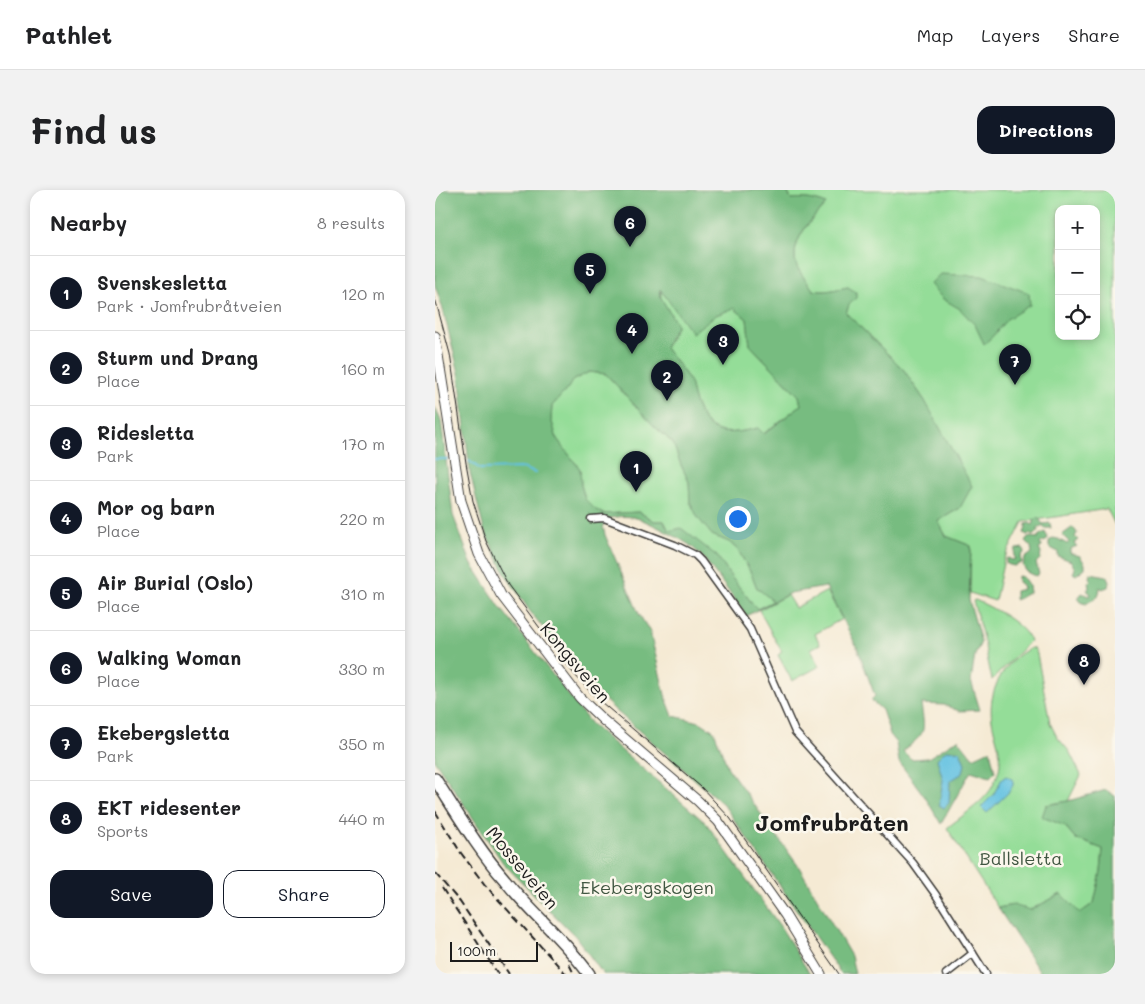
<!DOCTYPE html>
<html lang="en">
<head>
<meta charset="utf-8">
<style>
  :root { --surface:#fff; --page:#f2f2f2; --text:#202124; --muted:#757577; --line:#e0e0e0; --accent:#111827 }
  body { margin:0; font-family:Mali,sans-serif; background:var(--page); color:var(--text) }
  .controls { position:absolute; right:15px; top:15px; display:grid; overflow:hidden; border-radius:10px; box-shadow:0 2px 8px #0003 }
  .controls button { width:45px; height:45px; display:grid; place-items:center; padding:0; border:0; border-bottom:1px solid var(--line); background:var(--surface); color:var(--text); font:25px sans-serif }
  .scale { position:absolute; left:15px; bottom:12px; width:88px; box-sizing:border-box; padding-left:5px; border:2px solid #1c1c1c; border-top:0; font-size:14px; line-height:18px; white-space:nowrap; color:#1c1c1c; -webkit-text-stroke:4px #fbf7ec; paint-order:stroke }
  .you { position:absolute; left:302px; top:328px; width:18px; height:18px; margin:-12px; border:4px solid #fff; border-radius:50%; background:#1a73e8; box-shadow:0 0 0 8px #1a73e833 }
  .badge { display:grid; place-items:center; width:32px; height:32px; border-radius:50%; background:var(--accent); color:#fff; font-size:16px; font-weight:700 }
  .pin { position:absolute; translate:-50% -41px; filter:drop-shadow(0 1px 2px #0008) }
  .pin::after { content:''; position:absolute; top:26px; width:18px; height:15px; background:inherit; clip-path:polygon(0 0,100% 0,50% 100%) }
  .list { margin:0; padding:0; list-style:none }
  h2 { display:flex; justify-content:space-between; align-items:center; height:65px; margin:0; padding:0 20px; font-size:21px }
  h2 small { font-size:16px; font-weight:400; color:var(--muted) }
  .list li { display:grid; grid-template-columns:32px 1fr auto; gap:15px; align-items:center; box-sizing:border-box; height:75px; padding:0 20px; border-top:1px solid var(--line) }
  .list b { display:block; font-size:19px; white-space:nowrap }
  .list p { margin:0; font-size:16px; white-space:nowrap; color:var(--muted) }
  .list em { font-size:16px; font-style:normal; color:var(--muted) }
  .actions { display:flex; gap:10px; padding:15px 20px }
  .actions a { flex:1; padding:11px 0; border:1px solid var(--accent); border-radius:15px; text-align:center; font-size:18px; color:var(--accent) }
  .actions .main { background:var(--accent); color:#fff }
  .icon { flex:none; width:28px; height:28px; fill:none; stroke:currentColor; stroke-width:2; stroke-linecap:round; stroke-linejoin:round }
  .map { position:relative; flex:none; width:680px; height:784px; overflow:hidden; border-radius:15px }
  header { display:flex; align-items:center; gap:30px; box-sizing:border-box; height:70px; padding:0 25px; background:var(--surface); border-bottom:1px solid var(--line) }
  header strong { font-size:24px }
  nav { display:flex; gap:28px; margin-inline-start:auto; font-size:18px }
  .intro { display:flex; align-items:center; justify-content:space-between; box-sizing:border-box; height:120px; padding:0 30px }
  h1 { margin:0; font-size:35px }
  .button { padding:12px 22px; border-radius:15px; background:var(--accent); color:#fff; font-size:18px; font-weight:700 }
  main { display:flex; gap:30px; padding:0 30px }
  aside { flex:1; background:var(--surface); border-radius:15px; box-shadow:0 2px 8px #0003 }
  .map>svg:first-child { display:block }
  .green { fill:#94dd98; stroke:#587c5a; fill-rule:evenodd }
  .forest { fill:#77bc80; stroke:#4a6c4e; fill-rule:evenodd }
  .water { fill:#62c1e1; stroke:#3f6e7e }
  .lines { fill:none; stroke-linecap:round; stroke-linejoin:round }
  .stream { stroke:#62c1e1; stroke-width:2 }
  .street-casing { stroke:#3d3b38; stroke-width:9 }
  .secondary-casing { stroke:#3d3b38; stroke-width:11 }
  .highway-casing { stroke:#3d3b38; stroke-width:14 }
  .street { stroke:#fff; stroke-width:6 }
  .secondary { stroke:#fff; stroke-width:9 }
  .highway { stroke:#fff; stroke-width:11 }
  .tram { stroke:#1c1c1c; stroke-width:1 }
  .rail { stroke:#1c1c1c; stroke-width:2; stroke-dasharray:8 4; stroke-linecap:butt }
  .labels { text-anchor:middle; stroke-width:5; stroke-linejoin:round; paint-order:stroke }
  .street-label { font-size:18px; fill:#1c1c1c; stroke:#fbf7ec }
  .park-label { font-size:18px; fill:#405641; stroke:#fbf7ec }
  .district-label { font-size:22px; font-weight:bold; fill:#1c1c1c; stroke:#fbf7ec }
</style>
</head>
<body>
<header>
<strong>Pathlet</strong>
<nav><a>Map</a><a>Layers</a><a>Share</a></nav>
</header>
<div class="intro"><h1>Find us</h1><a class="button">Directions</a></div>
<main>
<aside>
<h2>Nearby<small>8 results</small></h2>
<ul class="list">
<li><span class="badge">1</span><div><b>Svenskesletta</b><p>Park · Jomfrubråtveien</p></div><em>120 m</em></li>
<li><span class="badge">2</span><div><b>Sturm und Drang</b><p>Place</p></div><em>160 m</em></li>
<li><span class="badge">3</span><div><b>Ridesletta</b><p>Park</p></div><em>170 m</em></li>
<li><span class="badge">4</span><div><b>Mor og barn</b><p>Place</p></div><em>220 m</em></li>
<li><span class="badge">5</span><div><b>Air Burial (Oslo)</b><p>Place</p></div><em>310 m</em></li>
<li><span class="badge">6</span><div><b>Walking Woman</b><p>Place</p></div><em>330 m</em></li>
<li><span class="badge">7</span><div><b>Ekebergsletta</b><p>Park</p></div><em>350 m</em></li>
<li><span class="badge">8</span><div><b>EKT ridesenter</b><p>Sports</p></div><em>440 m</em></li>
</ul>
<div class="actions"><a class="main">Save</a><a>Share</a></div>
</aside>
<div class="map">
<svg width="680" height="784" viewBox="0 0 680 784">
  <rect width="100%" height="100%" fill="#fbf7ec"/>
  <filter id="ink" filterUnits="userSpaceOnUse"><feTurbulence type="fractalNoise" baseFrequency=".02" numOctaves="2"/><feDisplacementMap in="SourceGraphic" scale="10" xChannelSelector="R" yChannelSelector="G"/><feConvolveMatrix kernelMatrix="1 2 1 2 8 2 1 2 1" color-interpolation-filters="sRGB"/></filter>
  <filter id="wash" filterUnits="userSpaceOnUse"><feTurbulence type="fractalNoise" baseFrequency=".0096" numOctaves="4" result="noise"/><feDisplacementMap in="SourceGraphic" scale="20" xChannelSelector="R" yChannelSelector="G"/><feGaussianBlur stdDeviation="1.12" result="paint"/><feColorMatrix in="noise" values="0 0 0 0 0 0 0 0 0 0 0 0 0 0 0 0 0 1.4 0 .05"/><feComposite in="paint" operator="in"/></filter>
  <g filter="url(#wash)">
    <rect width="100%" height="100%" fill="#f5ead4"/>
    <path class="green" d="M 355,0 L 680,0 L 680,335 L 672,319 L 588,332 L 569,369 L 560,411 L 535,403 L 536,356 L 511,346 L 503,331 L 525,318 L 490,211 L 468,179 L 411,123 L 414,115 L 421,108 L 413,97 C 401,99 390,103 378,100 C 373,92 364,83 361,74 C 355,50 376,31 391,14 C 379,9 368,8 356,9 L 353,3 ZM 624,19 L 661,19 L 661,146 L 624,146 Z
      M 225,98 L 281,125 L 299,118 L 312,129 L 315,155 L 364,206 L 366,215 L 328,244 L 323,238 C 288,246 272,247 259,209 C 257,204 257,198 255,193 C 250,181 238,169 230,158 L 242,135 L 226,108 Z
      M 154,182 L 171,184 L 218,235 L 238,253 L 246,275 L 254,292 L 255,312 L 277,345 L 294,352 L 303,360 L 316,383 L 322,398 L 339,411 L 322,419 L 296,387 L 282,366 L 240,340 L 234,341 L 229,331 L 219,331 L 204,322 L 168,324 L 160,320 L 150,309 L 146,295 L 145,279 L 122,249 L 116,229 L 117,216 L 133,198 L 137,190 Z
      M 392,401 L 407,429 L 380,444 L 385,454 L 376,459 L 385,476 L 357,491 L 343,465 L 347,462 L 324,420 L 352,405 L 360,418 Z
      M 540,410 C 555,416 591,435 595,451 L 557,490 L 548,447 L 538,411 Z
      M 596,458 L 599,458 L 602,464 L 615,533 L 622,547 L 634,561 L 646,585 L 633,611 L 611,615 L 641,649 L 668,659 L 666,682 L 659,713 L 645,723 L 626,704 L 595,720 L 578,715 L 563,718 L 512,638 C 524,628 544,615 553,603 C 557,599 559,592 562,586 C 570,566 560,550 557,530 C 552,501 569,471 596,458 Z"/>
    <path class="forest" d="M 0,0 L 355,0 L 353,3 L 356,9 C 369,8 379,9 391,14 C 376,30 355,50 361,74 C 364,83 373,92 378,100 C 390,103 401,99 413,97 L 421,102 L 421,108 L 414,115 L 411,123 L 468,179 L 490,211 L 537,296 L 525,318 L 503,331 L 511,346 L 536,356 L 534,410 L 546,452 L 540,465 L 536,491 L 545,520 L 524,521 L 509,515 L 486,514 C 490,543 492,542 468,561 L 476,569 L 493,568 L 523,549 L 538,568 L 555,560 L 560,582 L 555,587 L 536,581 L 506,634 L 490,607 L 464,572 L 461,553 L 456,547 L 447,520 L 436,510 L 440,506 L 422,457 L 391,397 L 355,403 L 311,426 C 296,406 272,367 253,354 C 244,348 235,344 226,339 C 205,328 195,323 171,329 L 168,336 L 170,345 L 204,424 L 215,442 L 230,505 L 238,526 L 265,532 L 279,541 L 293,578 L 364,677 L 416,766 L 420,784 L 406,784 L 288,614 L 179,519 L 151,492 L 94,420 L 71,385 L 49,340 L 35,283 L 24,183 L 8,120 L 0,95 ZM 225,99 L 257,143 L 281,125 L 299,118 L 312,129 L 315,155 L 364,206 L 366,215 L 329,244 L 323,238 C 288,246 272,247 259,209 C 257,204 257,198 255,193 C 250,181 238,169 230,158 L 233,150 L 242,135 L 226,108 ZM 154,182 L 171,184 L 218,235 L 238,253 L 246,275 L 254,292 L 255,312 L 263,328 L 277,345 L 294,352 L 303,360 L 316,383 L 322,398 L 338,411 L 322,419 L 296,387 L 282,366 L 246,338 L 234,341 L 229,331 L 219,331 L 204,322 L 168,324 L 160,319 L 150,309 L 146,295 L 145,279 L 122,249 L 116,229 L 117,216 L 133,198 L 137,191 Z
      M 505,84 L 547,86 L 594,103 L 595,115 L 572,129 L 557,147 L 549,154 L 540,135 L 525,119 L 508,109 L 495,94 Z
      M 0,217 L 6,231 L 18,325 L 36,373 L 65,417 L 156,534 L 271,633 L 345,736 L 375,784 L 168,784 L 141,747 L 68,673 L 0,571 Z
      M 603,328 L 608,334 L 615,333 L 616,338 L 609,338 L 608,335 L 603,339 L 603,342 L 597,346 L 595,344 L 592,345 L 589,343 L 591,338 L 591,334 L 594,333 L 598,335 L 600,329 Z
      M 638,337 L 642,343 L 640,347 L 643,350 L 639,353 L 642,356 L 635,359 L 635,363 L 645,366 L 650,374 L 650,378 L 641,385 L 638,383 L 640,379 L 636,371 L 623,366 L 623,362 L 614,357 L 614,351 L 618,348 L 623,349 L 632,354 L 634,352 L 627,345 Z
      M 610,342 L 613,348 L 611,351 L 607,352 L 605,354 L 607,357 L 604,359 L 606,363 L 605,369 L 601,373 L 604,384 L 601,386 L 592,382 L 588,376 L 590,368 L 597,363 L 596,357 L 590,351 L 593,347 L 603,348 L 603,346 Z
      M 588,358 L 590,361 L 586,367 L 587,373 L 579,376 L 571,374 L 571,369 L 573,368 L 577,370 L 581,369 L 579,366 L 581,359 Z
      M 655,383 L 672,386 L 674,392 L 673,397 L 667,399 L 665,397 C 664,410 660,407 651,414 L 646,412 L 643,408 L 647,403 L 653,406 L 656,405 L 652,399 L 654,398 L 653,392 L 656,391 L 654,387 Z
      M 583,386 L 588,387 L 594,396 L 595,402 L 585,408 L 580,410 L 580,401 L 588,399 L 587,395 L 583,392 Z
      M 671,600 L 680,606 L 680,784 L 606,784 L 563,718 L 578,715 L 595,720 L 626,704 L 645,723 L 659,713 L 666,682 L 668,659 L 641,649 L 630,636 L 607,627 L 611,615 L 633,611 Z"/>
    <path class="water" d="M 511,560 L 525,561 L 530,574 L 528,583 L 515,591 L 514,613 L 509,618 L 504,615 L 508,590 L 502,569 Z
      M 571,586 L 578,590 L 578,595 L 574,602 L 552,623 L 546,617 L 558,605 L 567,589 Z"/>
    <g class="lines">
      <path class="stream" d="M 0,269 L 13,269
        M 34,271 L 45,279 L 88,278 L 100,283"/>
    </g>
  </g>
  <g filter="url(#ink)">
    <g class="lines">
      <g class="street-casing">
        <path id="street" d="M 156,329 L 169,328 L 240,355 L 260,365 L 266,371 L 315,439 L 360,542 L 478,673 L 501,705 L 551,784
          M 511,784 L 538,763"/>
      </g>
      <g class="secondary-casing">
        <path id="secondary" d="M 0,146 L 26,311 L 44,364 L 66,405 L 145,508 L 168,530 L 263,611 L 283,631 L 350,725 L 386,784"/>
      </g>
      <g class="highway-casing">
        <path id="highway" d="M 0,589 C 22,623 43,659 70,690 C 96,723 129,749 154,784"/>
      </g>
      <use href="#street" class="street"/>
      <use href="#secondary" class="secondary"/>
      <use href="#highway" class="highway"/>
      <path class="tram" d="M 0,108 L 15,164 L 31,273 L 38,311 L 51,351 L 73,395 L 139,484 L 159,506 L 266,597 L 295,628 L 404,784"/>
      <path class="rail" d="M 0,621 L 26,663 L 50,695 L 131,784
        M 0,683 L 25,712 L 74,784
        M 7,698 L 63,784
        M 134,774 L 139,784"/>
    </g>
  </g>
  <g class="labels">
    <g class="street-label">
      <text transform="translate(140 473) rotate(50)" y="6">Kongsveien</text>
      <text transform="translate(87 678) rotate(50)" y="6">Mosseveien</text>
    </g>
    <g class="park-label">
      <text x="586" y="675">Ballsletta</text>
      <text x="212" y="704">Ekebergskogen</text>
    </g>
    <g class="district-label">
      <text x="397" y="641">Jomfrubråten</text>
    </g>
  </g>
</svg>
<div class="controls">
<button>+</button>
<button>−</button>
<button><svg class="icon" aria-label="locate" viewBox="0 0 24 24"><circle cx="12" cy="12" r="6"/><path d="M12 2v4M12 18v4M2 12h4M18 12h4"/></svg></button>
</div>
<div class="scale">100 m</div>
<div class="you"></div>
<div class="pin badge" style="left:201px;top:302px">1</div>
<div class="pin badge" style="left:232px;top:211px">2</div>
<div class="pin badge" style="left:288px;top:175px">3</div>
<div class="pin badge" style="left:197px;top:164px">4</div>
<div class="pin badge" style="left:155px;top:104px">5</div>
<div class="pin badge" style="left:195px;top:57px">6</div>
<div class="pin badge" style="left:580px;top:195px">7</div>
<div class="pin badge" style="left:649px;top:495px">8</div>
</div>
</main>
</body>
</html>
